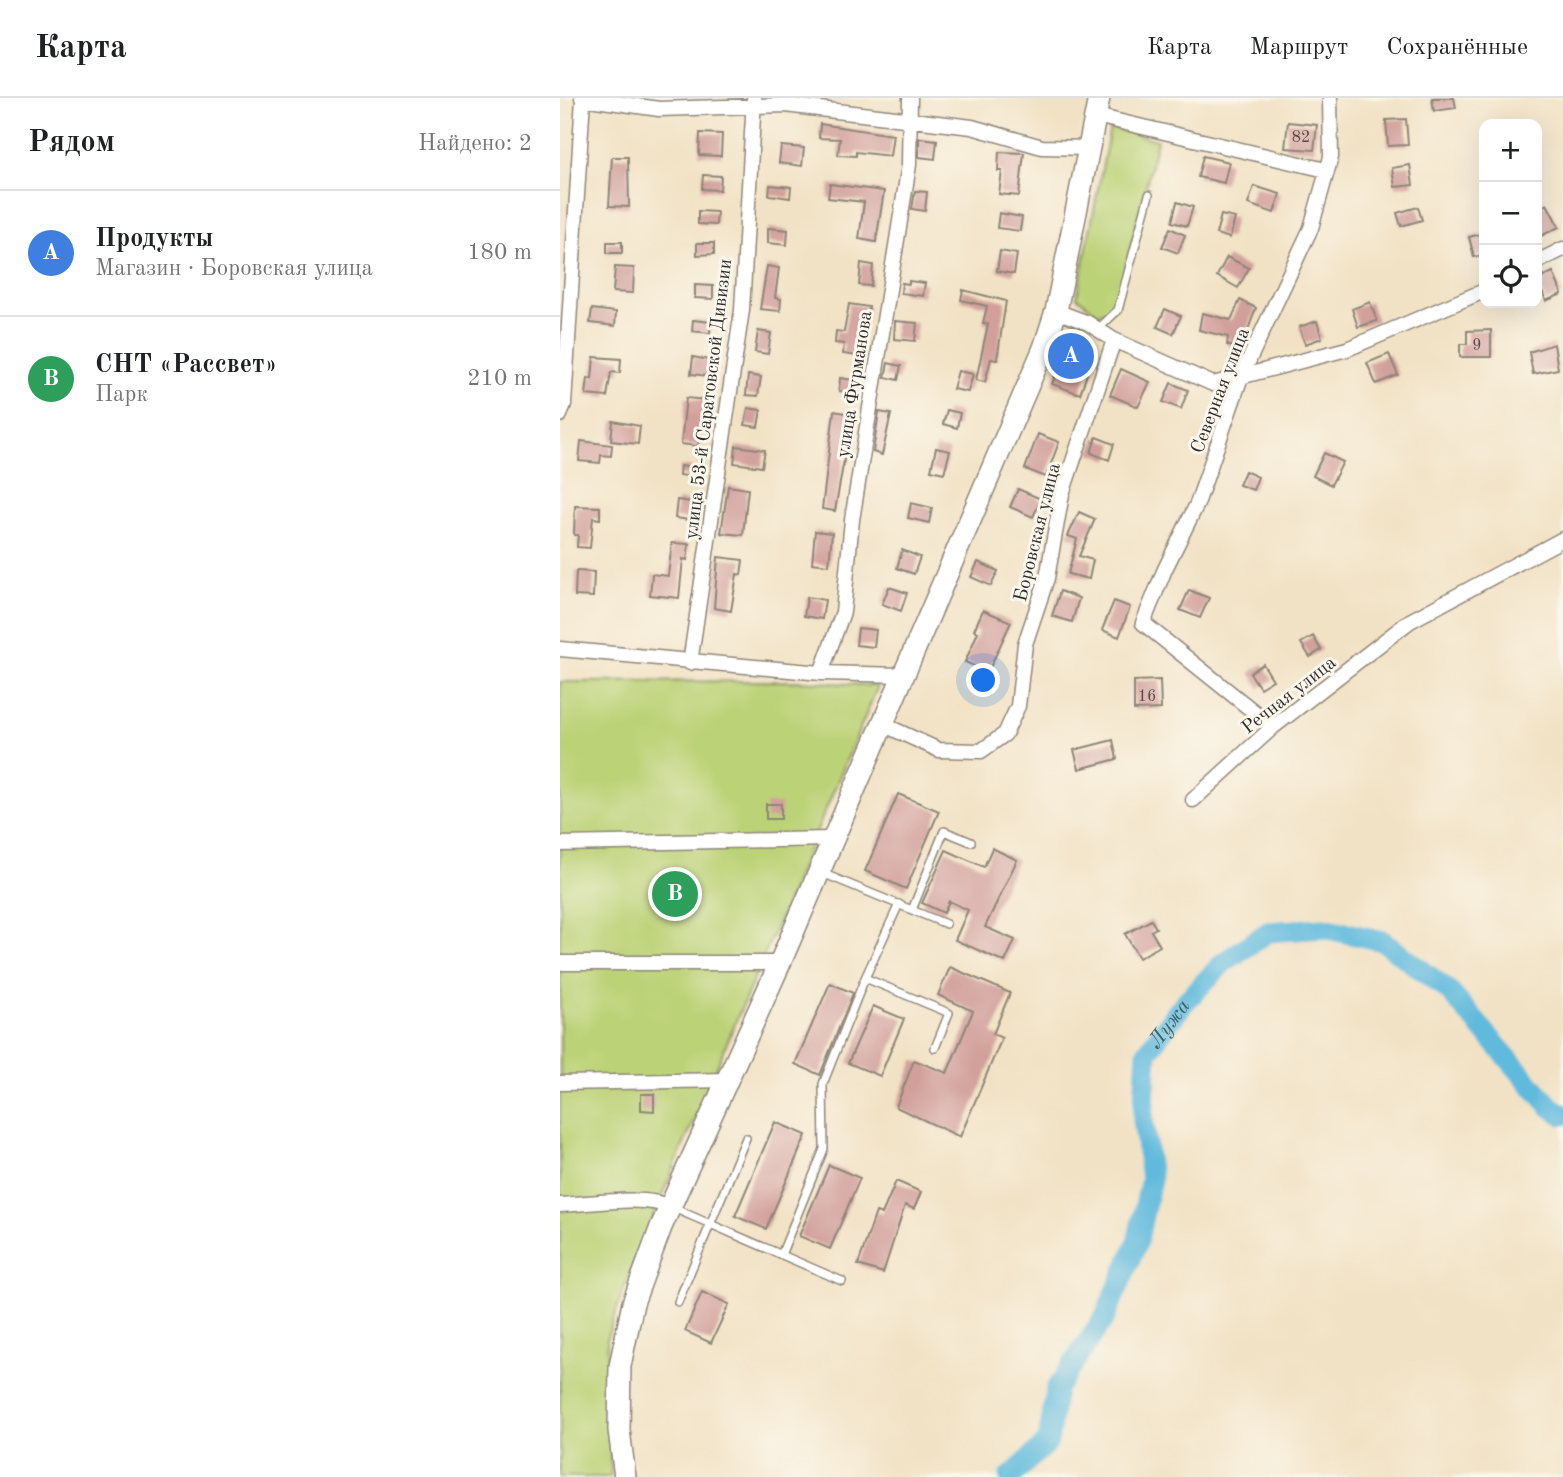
<!DOCTYPE html>
<html lang="ru">
<head>
<meta charset="utf-8">
<style>
  :root { --surface:#fff; --page:#f6f6f6; --text:#202124; --muted:#757577; --line:#e0e0e0; --accent:#ea580c }
  body { margin:0; font-family:"Old Standard TT",serif; background:var(--page); color:var(--text) }
  .controls { position:absolute; right:21px; top:21px; display:grid; overflow:hidden; border-radius:14px; box-shadow:0 7px 28px #0002 }
  .controls button { width:63px; height:63px; display:grid; place-items:center; padding:0; border:0; border-bottom:2px solid var(--line); background:var(--surface); color:var(--text); font:35px sans-serif }
  .you { position:absolute; left:424px; top:583px; width:24px; height:24px; margin:-18px; border:5px solid #fff; border-radius:50%; background:#1a73e8; box-shadow:0 0 0 10px #1a73e833 }
  .badge { display:grid; place-items:center; width:46px; height:46px; border-radius:50%; background:var(--accent); color:#fff; font-size:23px; font-weight:700 }
  .pin { position:absolute; translate:-50% -50%; border:4px solid #fff; box-shadow:0 2px 7px #0006 }
  .list { margin:0; padding:0; list-style:none }
  h2 { display:flex; justify-content:space-between; align-items:center; height:91px; margin:0; padding:0 28px; font-size:30px }
  h2 small { font-size:23px; font-weight:400; color:var(--muted) }
  .list li { display:grid; grid-template-columns:46px 1fr auto; gap:21px; align-items:center; box-sizing:border-box; height:126px; padding:0 28px; border-top:2px solid var(--line) }
  .list b { display:block; font-size:26px; white-space:nowrap }
  .list p { margin:0; font-size:23px; white-space:nowrap; color:var(--muted) }
  .list em { font-size:23px; font-style:normal; color:var(--muted) }
  .icon { flex:none; width:38px; height:38px; fill:none; stroke:currentColor; stroke-width:2; stroke-linecap:round; stroke-linejoin:round }
  .map { position:relative; flex:none; width:1003px; height:1379px; overflow:hidden }
  header { display:flex; align-items:center; gap:42px; box-sizing:border-box; height:98px; padding:0 35px; background:var(--surface); border-bottom:2px solid var(--line) }
  header strong { font-size:33px }
  nav { display:flex; gap:38px; margin-inline-start:auto; font-size:24px }
  main { display:flex }
  aside { flex:1; background:var(--surface) }
  .map>svg:first-child { display:block }
  .green { fill:#bcd276; stroke:#747e50; stroke-width:2 }
  .lines { fill:none; stroke-linecap:round; stroke-linejoin:round }
  .river { stroke:#60badd; stroke-width:21 }
  .building { fill:#d2a09b }
  .service-casing { stroke:#8e8678; stroke-width:10 }
  .minor-casing { stroke:#8e8678; stroke-width:17 }
  .secondary-casing { stroke:#8e8678; stroke-width:24 }
  .service { stroke:#fff; stroke-width:7 }
  .minor { stroke:#fff; stroke-width:14 }
  .secondary { stroke:#fff; stroke-width:21 }
  .labels { text-anchor:middle; stroke-width:6; stroke-linejoin:round; paint-order:stroke }
  .number-label { font-size:16px; fill:#554847 }
  .street-label { font-size:19px; fill:#2b2b2b; stroke:#fbf7ec }
  .water-label { font-size:21px; font-style:italic; fill:#3e5d69; stroke:#fbf7ec }
</style>
</head>
<body>
<header>
<strong>Карта</strong>
<nav><a>Карта</a><a>Маршрут</a><a>Сохранённые</a></nav>
</header>
<main>
<aside>
<h2>Рядом<small>Найдено: 2</small></h2>
<ul class="list">
<li><span class="badge" style="background:#3f7fe0">A</span><div><b>Продукты</b><p>Магазин · Боровская улица</p></div><em>180 m</em></li>
<li><span class="badge" style="background:#2e9e5b">B</span><div><b>СНТ «Рассвет»</b><p>Парк</p></div><em>210 m</em></li>
</ul>
</aside>
<div class="map">
<svg width="1003" height="1379" viewBox="0 0 1003 1379">
  <rect width="100%" height="100%" fill="#fbf7ec"/>
  <filter id="ink" filterUnits="userSpaceOnUse"><feTurbulence type="fractalNoise" baseFrequency=".0143" numOctaves="2"/><feDisplacementMap in="SourceGraphic" scale="14" xChannelSelector="R" yChannelSelector="G"/><feConvolveMatrix kernelMatrix="1 2 1 2 8 2 1 2 1" color-interpolation-filters="sRGB"/></filter>
  <filter id="wash" filterUnits="userSpaceOnUse"><feTurbulence type="fractalNoise" baseFrequency=".00686" numOctaves="4" result="noise"/><feDisplacementMap in="SourceGraphic" scale="28" xChannelSelector="R" yChannelSelector="G"/><feGaussianBlur stdDeviation="1.57" result="paint"/><feColorMatrix in="noise" values="0 0 0 0 0 0 0 0 0 0 0 0 0 0 0 0 0 1.4 0 .05"/><feComposite in="paint" operator="in"/></filter>
  <g filter="url(#wash)">
    <rect width="100%" height="100%" fill="#f2e2c5"/>
    <path class="green" d="M 550,30 L 597,42 L 556,209 L 539,216 L 517,199 Z
      M 241,583 L 318,588 L 73,1166 L 47,1239 L 51,1379 L 0,1379 L 0,584 Z"/>
    <g class="lines">
      <path class="river" id="s1" d="M 450,1379 L 488,1344 L 496,1291 L 545,1219 L 577,1145 L 591,1081 L 583,1021 L 587,954 L 624,905 L 664,864 L 708,834 L 763,830 L 823,843 L 888,892 L 990,1008 L 1003,1017"/>
    </g>
    <g id="blocks">
      <path class="building" d="M 872,0 L 894,0 L 896,10 L 874,13 Z
        M 846,21 L 848,47 L 828,48 L 826,22 Z
        M 728,24 L 757,27 L 754,52 L 725,50 Z
        M 260,26 L 333,37 L 330,58 L 296,54 L 296,58 L 278,57 L 280,41 L 259,40 Z
        M 140,35 L 162,36 L 161,58 L 139,57 Z
        M 359,40 L 377,42 L 375,61 L 359,59 Z
        M 221,48 L 244,50 L 242,68 L 219,65 Z
        M 439,54 L 464,55 L 459,98 L 439,96 L 442,73 L 438,73 Z
        M 643,58 L 669,64 L 664,85 L 638,79 Z
        M 52,59 L 68,59 L 69,109 L 49,108 Z
        M 850,67 L 853,87 L 835,89 L 832,70 Z
        M 143,77 L 161,78 L 160,92 L 142,91 Z
        M 270,86 L 324,93 L 316,144 L 299,141 L 304,104 L 268,100 Z
        M 210,87 L 231,89 L 230,100 L 209,97 Z
        M 694,88 L 720,96 L 714,115 L 688,106 Z
        M 355,93 L 367,94 L 365,113 L 352,111 Z
        M 617,104 L 633,109 L 627,128 L 612,124 Z
        M 987,106 L 999,129 L 977,140 L 977,111 Z
        M 858,109 L 862,122 L 841,128 L 837,115 Z
        M 138,113 L 157,114 L 156,127 L 138,126 Z
        M 439,115 L 462,119 L 460,133 L 437,130 Z
        M 661,117 L 675,120 L 670,140 L 656,136 Z
        M 208,130 L 228,132 L 227,147 L 208,145 Z
        M 610,130 L 625,137 L 618,155 L 602,149 Z
        M 924,135 L 924,157 L 914,159 L 909,139 Z
        M 47,144 L 62,144 L 62,155 L 47,155 Z
        M 137,145 L 154,145 L 154,156 L 137,157 Z
        M 440,153 L 457,156 L 454,176 L 437,173 Z
        M 667,159 L 689,170 L 678,190 L 657,178 Z
        M 301,165 L 313,167 L 311,188 L 299,187 Z
        M 207,168 L 219,170 L 215,200 L 221,201 L 220,213 L 200,211 Z
        M 55,169 L 74,170 L 73,195 L 53,194 Z
        M 993,174 L 1002,196 L 986,203 L 983,195 L 977,198 L 977,182 Z
        M 349,183 L 365,185 L 363,198 L 341,195 L 342,185 L 349,186 Z
        M 135,187 L 153,188 L 153,201 L 135,200 Z
        M 403,192 L 446,203 L 437,262 L 431,261 L 425,284 L 416,282 L 428,226 L 423,225 L 427,208 L 401,202 Z
        M 680,202 L 696,210 L 681,251 L 667,247 L 668,239 L 639,232 L 642,215 L 671,222 Z
        M 810,204 L 817,223 L 798,229 L 792,211 Z
        M 289,206 L 309,209 L 307,222 L 302,221 L 298,258 L 283,256 L 284,246 L 275,245 L 276,233 L 284,234 Z
        M 32,211 L 56,214 L 55,228 L 30,225 Z
        M 605,211 L 621,218 L 613,236 L 597,229 Z
        M 133,222 L 151,224 L 150,235 L 132,233 Z
        M 335,223 L 357,225 L 355,243 L 334,241 Z
        M 757,223 L 762,240 L 745,246 L 739,229 Z
        M 931,232 L 931,259 L 900,259 L 900,246 L 907,246 L 907,233 Z
        M 198,233 L 211,235 L 208,256 L 195,254 Z
        M 994,246 L 998,271 L 973,276 L 969,254 Z
        M 508,248 L 519,251 L 513,271 L 527,276 L 520,296 L 492,286 Z
        M 829,256 L 838,277 L 816,286 L 807,265 Z
        M 34,259 L 61,261 L 60,275 L 51,274 L 47,299 L 26,297 L 28,280 L 32,281 Z
        M 133,259 L 149,262 L 147,278 L 131,276 Z
        M 328,265 L 341,268 L 338,282 L 325,279 Z
        M 561,271 L 590,284 L 578,309 L 550,297 Z
        M 398,273 L 413,276 L 408,294 L 393,291 Z
        M 188,277 L 201,279 L 198,298 L 186,297 Z
        M 280,280 L 294,282 L 293,295 L 279,293 Z
        M 611,285 L 628,292 L 621,311 L 603,304 Z
        M 126,300 L 146,302 L 138,348 L 121,346 Z
        M 188,310 L 201,312 L 198,329 L 185,327 Z
        M 387,312 L 400,315 L 397,330 L 383,326 Z
        M 274,313 L 292,316 L 275,413 L 262,411 Z
        M 319,314 L 331,316 L 322,357 L 313,354 Z
        M 53,323 L 80,328 L 78,346 L 51,343 Z
        M 478,336 L 499,344 L 486,379 L 465,371 Z
        M 536,339 L 554,346 L 549,362 L 531,355 Z
        M 21,343 L 52,347 L 51,358 L 41,357 L 40,365 L 19,363 Z
        M 176,348 L 205,352 L 202,369 L 174,365 Z
        M 376,350 L 390,353 L 384,375 L 371,372 Z
        M 764,355 L 783,364 L 771,387 L 753,378 Z
        M 120,368 L 136,370 L 135,379 L 119,377 Z
        M 685,373 L 698,379 L 693,392 L 679,387 Z
        M 168,388 L 188,391 L 183,437 L 161,435 Z
        M 458,391 L 481,401 L 473,419 L 450,409 Z
        M 117,402 L 132,404 L 130,422 L 115,420 Z
        M 351,405 L 372,410 L 369,425 L 348,420 Z
        M 15,408 L 40,409 L 40,421 L 33,420 L 30,450 L 17,449 L 18,437 L 14,437 Z
        M 519,414 L 535,421 L 519,458 L 533,462 L 529,481 L 508,476 L 517,441 L 508,438 Z
        M 255,433 L 272,435 L 269,467 L 252,465 Z
        M 112,445 L 129,446 L 127,462 L 123,461 L 119,500 L 90,497 L 92,476 L 108,478 Z
        M 342,452 L 360,459 L 354,476 L 337,470 Z
        M 158,459 L 183,462 L 181,477 L 177,476 L 171,513 L 154,510 Z
        M 418,464 L 438,473 L 431,488 L 411,479 Z
        M 16,473 L 34,474 L 33,499 L 15,498 Z
        M 329,489 L 347,495 L 341,513 L 322,506 Z
        M 629,492 L 649,500 L 640,520 L 620,512 Z
        M 500,493 L 519,500 L 512,524 L 492,518 Z
        M 247,499 L 265,502 L 262,521 L 244,518 Z
        M 554,503 L 570,509 L 559,539 L 542,532 Z
        M 423,512 L 451,524 L 428,574 L 405,564 L 418,534 L 414,532 Z
        M 298,530 L 316,532 L 314,549 L 296,547 Z
        M 753,538 L 761,552 L 750,559 L 741,545 Z
        M 703,566 L 713,582 L 700,590 L 690,575 Z
        M 600,582 L 601,611 L 574,612 L 574,583 Z
        M 553,642 L 557,661 L 519,671 L 514,652 Z
        M 338,696 L 379,713 L 346,791 L 305,773 Z
        M 206,706 L 221,706 L 221,721 L 206,721 Z
        M 432,750 L 457,762 L 425,829 L 455,842 L 445,864 L 395,842 L 408,812 L 389,803 L 384,815 L 362,805 L 386,752 L 424,769 Z
        M 591,822 L 596,830 L 591,833 L 600,848 L 579,860 L 565,836 Z
        M 390,869 L 450,895 L 433,936 L 442,940 L 400,1039 L 336,1009 L 354,962 L 387,975 L 413,913 L 378,897 Z
        M 270,885 L 293,895 L 260,977 L 235,966 Z
        M 313,908 L 344,921 L 320,978 L 288,965 Z
        M 81,996 L 94,996 L 94,1013 L 81,1012 Z
        M 215,1024 L 246,1037 L 206,1131 L 175,1118 Z
        M 269,1067 L 300,1080 L 270,1151 L 239,1138 Z
        M 336,1083 L 361,1094 L 354,1111 L 345,1107 L 323,1175 L 298,1167 L 316,1114 L 322,1116 Z
        M 142,1194 L 169,1206 L 151,1245 L 125,1233 Z"/>
    </g>
  </g>
  <g filter="url(#ink)">
    <use href="#blocks" fill-opacity="0" stroke="#8e8678" stroke-width="2"/>
    <g class="lines">
      <g class="service-casing">
        <path id="service" d="M 538,231 L 558,212 L 589,97
          M 262,775 L 386,826
          M 339,806 L 305,880 L 389,915 L 375,950
          M 352,812 L 384,733 L 411,744
          M 111,1109 L 282,1183
          M 221,1157 L 264,1051 L 263,986 L 305,880
          M 118,1204 L 186,1040"/>
      </g>
      <g class="minor-casing">
        <path id="minor" d="M 22,0 L 99,11 L 225,7 L 412,29 L 482,49 L 529,50
          M 536,18 L 766,72
          M 977,164 L 1003,151
          M 496,213 L 528,225 L 554,242 L 653,286 L 787,251 L 924,193
          M 0,317 L 4,306 L 23,0
          M 0,551 L 261,575 L 343,577
          M 130,565 L 182,212 L 194,0
          M 261,575 L 283,514 L 292,422 L 349,67 L 350,0
          M 320,625 L 379,652 L 421,653 L 445,636 L 458,608 L 465,546 L 487,480 L 502,396 L 554,242
          M 713,629 L 583,525 L 605,471 L 637,406 L 681,279 L 751,130 L 771,59 L 770,0
          M 633,702 L 713,629 L 850,523 L 1003,441
          M 0,746 L 271,741
          M 0,865 L 220,865
          M 0,985 L 169,982
          M 0,1107 C 30,1106 84,1096 110,1109"/>
      </g>
      <g class="secondary-casing">
        <path id="secondary" d="M 65,1379 L 59,1332 L 60,1268 L 73,1205 L 101,1129 L 220,865 L 484,250 L 496,213 L 539,0"/>
      </g>
      <use href="#service" class="service"/>
      <use href="#minor" class="minor"/>
      <use href="#secondary" class="secondary"/>
    </g>
  </g>
  <g class="labels">
    <g class="number-label">
      <text x="741" y="44">82</text>
      <text x="917" y="252">9</text>
      <text x="587" y="603">16</text>
    </g>
    <g class="street-label">
      <text transform="translate(293 286) rotate(-81)" y="7">улица Фурманова</text>
      <text transform="translate(659 292) rotate(-69)" y="7">Северная улица</text>
      <text transform="translate(147 301) rotate(-83)" y="7">улица 53-й Саратовской Дивизии</text>
      <text transform="translate(476 434) rotate(-76)" y="7">Боровская улица</text>
      <text transform="translate(728 596) rotate(-38)" y="7">Речная улица</text>
    </g>
    <g class="water-label">
      <text dy="7" stroke="none"><textPath href="#s1" startOffset="502">Лужа</textPath></text>
    </g>
  </g>
</svg>
<div class="controls">
<button>+</button>
<button>−</button>
<button><svg class="icon" aria-label="locate" viewBox="0 0 24 24"><circle cx="12" cy="12" r="6"/><path d="M12 2v4M12 18v4M2 12h4M18 12h4"/></svg></button>
</div>
<div class="you"></div>
<div class="pin badge" style="left:511px;top:258px;background:#3f7fe0">A</div>
<div class="pin badge" style="left:115px;top:796px;background:#2e9e5b">B</div>
</div>
</main>
</body>
</html>
